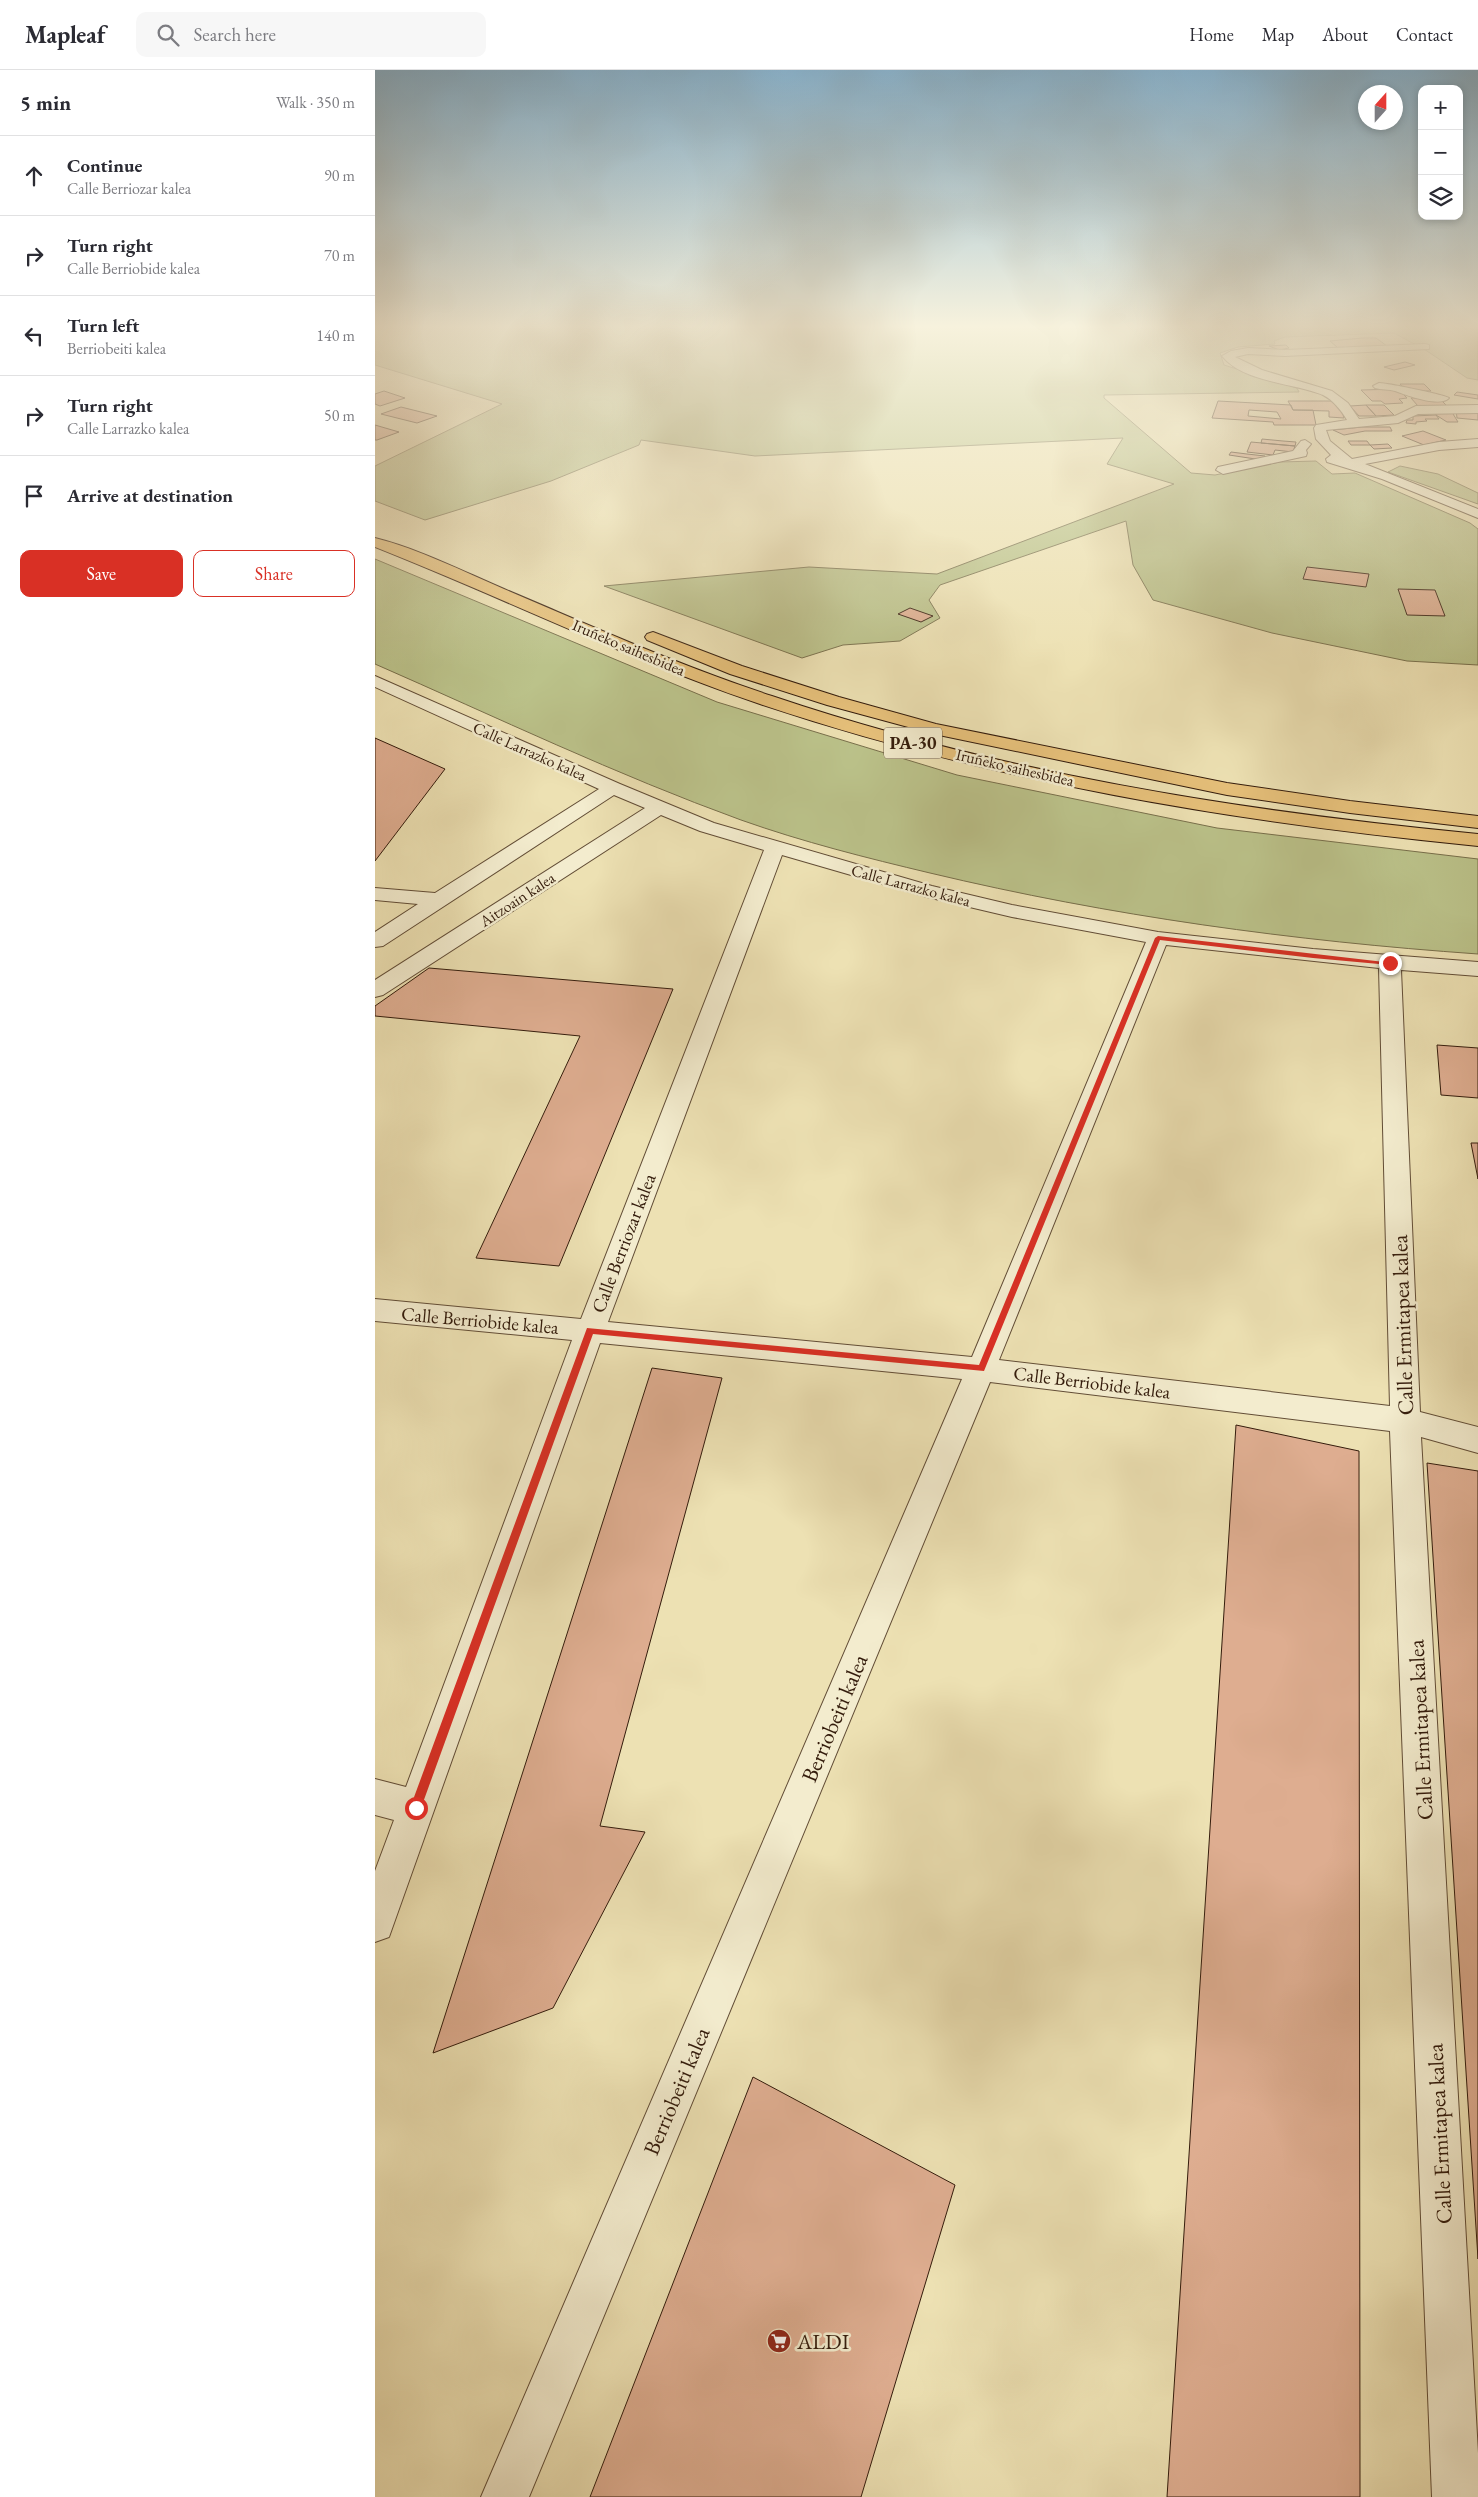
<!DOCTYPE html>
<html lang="en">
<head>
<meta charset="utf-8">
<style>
  :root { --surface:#fff; --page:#f7f7f7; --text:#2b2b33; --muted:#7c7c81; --line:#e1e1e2; --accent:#d93025 }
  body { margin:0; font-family:"EB Garamond",serif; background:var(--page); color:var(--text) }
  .controls { position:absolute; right:15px; top:15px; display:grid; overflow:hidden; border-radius:10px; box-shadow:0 2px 8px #0003 }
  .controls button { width:45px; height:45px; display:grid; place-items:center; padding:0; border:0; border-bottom:1px solid var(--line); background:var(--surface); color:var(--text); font:25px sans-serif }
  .compass { position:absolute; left:983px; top:15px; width:45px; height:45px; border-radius:50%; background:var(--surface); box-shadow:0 2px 8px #0003; rotate:21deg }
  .stop { position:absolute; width:15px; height:15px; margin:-11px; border:4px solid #d93025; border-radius:50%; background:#fff }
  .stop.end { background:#d93025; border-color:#fff; box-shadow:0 1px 5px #0008 }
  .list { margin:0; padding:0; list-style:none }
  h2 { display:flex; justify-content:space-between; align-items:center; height:65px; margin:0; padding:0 20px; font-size:21px }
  h2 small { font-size:16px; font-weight:400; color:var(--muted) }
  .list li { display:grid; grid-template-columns:32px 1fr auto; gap:15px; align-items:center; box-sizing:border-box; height:80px; padding:0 20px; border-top:1px solid var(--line) }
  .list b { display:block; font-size:19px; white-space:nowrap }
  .list p { margin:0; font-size:16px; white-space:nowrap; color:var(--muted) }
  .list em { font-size:16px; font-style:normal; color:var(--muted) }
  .actions { display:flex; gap:10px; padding:15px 20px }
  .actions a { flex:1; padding:11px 0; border:1px solid var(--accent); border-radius:10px; text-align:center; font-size:18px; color:var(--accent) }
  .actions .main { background:var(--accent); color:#fff }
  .icon { flex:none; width:28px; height:28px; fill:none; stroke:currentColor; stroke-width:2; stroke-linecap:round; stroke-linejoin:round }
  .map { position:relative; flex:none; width:1103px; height:2427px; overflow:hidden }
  header { display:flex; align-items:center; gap:30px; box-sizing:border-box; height:70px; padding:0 25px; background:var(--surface); border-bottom:1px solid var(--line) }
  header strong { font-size:24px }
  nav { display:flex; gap:28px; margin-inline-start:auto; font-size:18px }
  .search { width:350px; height:45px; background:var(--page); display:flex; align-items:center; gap:12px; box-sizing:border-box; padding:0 18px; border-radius:10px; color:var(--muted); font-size:19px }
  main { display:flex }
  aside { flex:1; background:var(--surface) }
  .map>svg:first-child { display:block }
  .green { fill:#bbc28a; stroke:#786f4b }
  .building { fill:#dead90; stroke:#341c0c; fill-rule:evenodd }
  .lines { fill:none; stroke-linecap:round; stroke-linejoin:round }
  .minor-casing { stroke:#624d36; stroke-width:2 }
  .highway-casing { stroke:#341c0c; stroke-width:2 }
  .minor { fill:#f3ecce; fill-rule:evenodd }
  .highway { fill:#e6c07a; fill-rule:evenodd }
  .route { fill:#d93025 }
  .labels { text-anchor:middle; stroke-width:5; stroke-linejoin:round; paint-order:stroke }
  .far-street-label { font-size:16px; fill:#341c0c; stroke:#f3ecce }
  .shield { fill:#f3ecce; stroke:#6d5a46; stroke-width:1 }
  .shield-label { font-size:18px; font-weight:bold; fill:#341c0c }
  .street-label { font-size:19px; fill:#341c0c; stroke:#f3ecce }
  .near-street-label { font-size:22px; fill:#341c0c; stroke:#f3ecce }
  .near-poi-label { font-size:22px; fill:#341c0c; stroke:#f3ecce; text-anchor:start }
</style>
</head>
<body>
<header>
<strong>Mapleaf</strong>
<div class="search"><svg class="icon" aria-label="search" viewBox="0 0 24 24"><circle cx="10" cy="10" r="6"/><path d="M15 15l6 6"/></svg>Search here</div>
<nav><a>Home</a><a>Map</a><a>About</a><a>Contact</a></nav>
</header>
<main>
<aside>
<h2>5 min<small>Walk · 350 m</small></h2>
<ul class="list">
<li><svg class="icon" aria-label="ahead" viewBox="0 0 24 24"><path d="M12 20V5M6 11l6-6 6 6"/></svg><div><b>Continue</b><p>Calle Berriozar kalea</p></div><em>90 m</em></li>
<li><svg class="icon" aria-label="right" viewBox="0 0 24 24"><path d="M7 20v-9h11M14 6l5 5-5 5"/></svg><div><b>Turn right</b><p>Calle Berriobide kalea</p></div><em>70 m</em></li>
<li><svg class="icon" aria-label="left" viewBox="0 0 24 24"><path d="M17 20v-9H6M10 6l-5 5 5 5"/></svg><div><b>Turn left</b><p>Berriobeiti kalea</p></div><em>140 m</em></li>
<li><svg class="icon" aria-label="right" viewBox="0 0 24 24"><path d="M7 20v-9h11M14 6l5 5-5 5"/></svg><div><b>Turn right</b><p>Calle Larrazko kalea</p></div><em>50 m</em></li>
<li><svg class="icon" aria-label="arrive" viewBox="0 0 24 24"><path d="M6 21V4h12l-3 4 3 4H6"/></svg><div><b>Arrive at destination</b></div></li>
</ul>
<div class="actions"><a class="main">Save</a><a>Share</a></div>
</aside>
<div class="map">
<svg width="1103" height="2427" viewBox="0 0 1103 2427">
  <rect width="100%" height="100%" fill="#ede1b3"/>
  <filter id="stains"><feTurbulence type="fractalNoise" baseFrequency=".004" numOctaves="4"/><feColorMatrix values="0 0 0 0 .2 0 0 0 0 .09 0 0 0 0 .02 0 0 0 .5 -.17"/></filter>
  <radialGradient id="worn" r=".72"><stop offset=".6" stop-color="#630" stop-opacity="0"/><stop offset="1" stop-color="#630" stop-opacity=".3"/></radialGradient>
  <path class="green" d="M 0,257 L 1103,257 L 1103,310 L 1092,308 L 1052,281 L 1019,263 L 910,267 L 899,271 L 900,274 L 863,277 L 845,283 L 849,295 L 922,318 L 924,322 L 729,325 L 729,328 L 816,403 L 840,405 L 905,392 L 941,391 L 957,404 L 980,403 L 1095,453 L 1103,459 L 1103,595 L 1032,591 L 897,563 L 778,530 L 758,495 L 751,451 L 565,515 L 554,530 L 565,548 L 525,571 L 468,575 L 427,588 L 229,516 L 434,497 L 562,504 L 799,414 L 732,394 L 748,368 L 380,386 L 266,370 L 264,375 L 176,411 L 50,450 L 0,431 L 0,396 L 127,334 L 0,295 Z
    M 1025,396 L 1063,404 L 1103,423 L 1103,434 L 1013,402 Z
    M 0,489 L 342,632 L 582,705 L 842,758 L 1103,789 L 1103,884 C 918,871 735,846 555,803 C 492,788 428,772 366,750 C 242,705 121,647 0,594 Z"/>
  <path class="building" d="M 987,268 L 1001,268 L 1012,276 L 963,278 L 955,271 Z
    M 911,275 L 914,278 L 904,280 L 894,276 Z
    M 1030,292 L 1040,295 L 1019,300 L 1009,297 Z
    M 1025,314 L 1049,314 L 1056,321 L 1031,321 Z
    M 1023,319 L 1032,328 L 1024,329 L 1028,333 L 1010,334 L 1006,331 L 997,331 L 986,320 Z
    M 9,321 L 30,328 L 5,336 L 0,334 L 0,324 Z
    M 1082,322 L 1103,325 L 1103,329 L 1079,325 Z
    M 1036,328 L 1064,328 L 1072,336 L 1043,336 Z
    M 843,331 L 916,335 L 918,340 L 938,340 L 941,355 L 899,355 L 898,352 L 837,348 ZM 874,340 L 902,342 L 906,349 L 873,346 Z
    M 913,331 L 956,331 L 967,340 L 969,348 L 954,347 L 954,341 L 918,340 Z
    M 991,335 L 1001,346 L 984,346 L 975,336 Z
    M 991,335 L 1009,335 L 1019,345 L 1001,346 Z
    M 26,337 L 62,346 L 42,353 L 6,344 Z
    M 1075,339 L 1083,352 L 1072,352 L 1061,345 L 1060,340 Z
    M 1081,339 L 1103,341 L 1103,350 L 1082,348 Z
    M 1061,345 L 1064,349 L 1050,349 L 1052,351 L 1041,352 L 1041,354 L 1031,353 L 1032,350 L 1038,350 L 1038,346 Z
    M 0,355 L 24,362 L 2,370 L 0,370 Z
    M 987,357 L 1015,357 L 1017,361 L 990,361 L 969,365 L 958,360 Z
    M 1048,361 L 1071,370 L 1049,375 L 1027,366 Z
    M 887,369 L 908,371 L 921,372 L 920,376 L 886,373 Z
    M 973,371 L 992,371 L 995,375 L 976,375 Z
    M 876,372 L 920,376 L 918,382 L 900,380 L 898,385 L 872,382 Z
    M 1013,374 L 1017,378 L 999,379 L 995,375 Z
    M 856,382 L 872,384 L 890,386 L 887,390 L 854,385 Z
    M 932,497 L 994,504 L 991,517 L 928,509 Z
    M 1023,519 L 1060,520 L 1070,546 L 1032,545 Z
    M 535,538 L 558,546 L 546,552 L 523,544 Z
    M 0,668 L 70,699 L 0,791 Z
    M 54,898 L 298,919 L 184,1196 L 101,1188 L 205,966 L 0,946 L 0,936 Z
    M 1062,975 L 1103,978 L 1103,1028 L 1066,1025 Z
    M 1096,1073 L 1103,1073 L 1103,1109 Z
    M 277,1298 L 347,1308 L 225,1756 L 270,1762 L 178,1938 L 58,1983 Z
    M 861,1355 L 984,1381 L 985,2427 L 792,2427 Z
    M 1052,1393 L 1103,1401 L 1103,2189 Z
    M 378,2007 L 580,2115 L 486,2427 L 215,2427 Z"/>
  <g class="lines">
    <g class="minor-casing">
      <path id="minor" d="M 1050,274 L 1054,275 L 1054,279 L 910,286 L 873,284 L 860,287 L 887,300 L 957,321 L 973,333 L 984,349 L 1020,346 L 1041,336 L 1103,335 L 1103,343 L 1043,344 L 1023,353 L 951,360 L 955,371 L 977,389 L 1064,372 L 1103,369 L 1103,377 L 1064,380 L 990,394 L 1103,439 L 1103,448 L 1007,409 L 952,392 L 951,389 L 956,385 L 941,369 L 939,358 L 941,355 L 972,350 C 966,340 958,330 948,325 C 919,313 867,312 847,286 L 856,281 L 873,278 L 910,280 Z
        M 1004,313 C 1012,313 1071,325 1074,328 C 1065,338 1031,325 1020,321 C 1014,319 1006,320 1000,318 L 998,316 Z
        M 930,370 L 936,374 L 931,380 L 932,383 L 931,386 L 848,404 L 841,400 L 843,397 L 918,381 L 926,371 Z
        M 0,606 L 245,714 L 339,753 L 557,816 L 637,835 L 783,862 L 938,879 L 1103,892 L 1103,906 L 1026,900 L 1045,1342 L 1103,1357 L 1103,1383 L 1046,1367 L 1103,2383 L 1103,2427 L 1057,2427 L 1015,1361 L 615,1312 L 154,2427 L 106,2427 L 587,1309 L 225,1273 L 19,1853 L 14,1867 L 0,1872 L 0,1801 L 19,1750 L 0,1745 L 0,1709 L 31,1717 L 197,1270 L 0,1251 L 0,1229 L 206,1249 L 389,780 L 325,761 L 286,745 L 8,925 L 0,927 L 0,910 L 270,738 L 239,725 L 8,876 L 0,877 L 0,862 L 43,834 L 0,830 L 0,818 L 60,823 L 224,719 L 0,617 ZM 407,785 L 552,827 L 637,847 L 771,872 L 597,1287 L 233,1252 ZM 791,875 L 1004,898 L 1015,1336 L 624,1290 Z"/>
    </g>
    <g class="highway-casing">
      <path id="highway" d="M 0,468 C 44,479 87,501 129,519 C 217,556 305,596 397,626 C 625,703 863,741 1103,764 L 1103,776 C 859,752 618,712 385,634 C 254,590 129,528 0,477 Z
        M 278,562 L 367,596 L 464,627 L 561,654 L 852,713 L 975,731 L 1103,746 L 1103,758 L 975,743 L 852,725 L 559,664 L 452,635 L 355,604 L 272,570 L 270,567 L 272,564 Z"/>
    </g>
    <use href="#minor" class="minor"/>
    <use href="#highway" class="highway"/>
  </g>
  <linearGradient id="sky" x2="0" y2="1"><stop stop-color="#8ab7d4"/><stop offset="0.43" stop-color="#f7f2dd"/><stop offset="1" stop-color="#f7f2dd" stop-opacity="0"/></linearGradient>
  <rect width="1103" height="597" fill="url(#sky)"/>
  <path class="route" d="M 783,866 L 1018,893 L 1015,895 L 938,888 L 785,870 L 609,1301 L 218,1264 L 46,1738 L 45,1742 L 37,1742 L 35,1738 L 212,1258 L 604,1295 L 780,868 Z"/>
  <defs>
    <g id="supermarket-disc" transform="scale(1.25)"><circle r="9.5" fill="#8f2418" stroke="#f3ecce"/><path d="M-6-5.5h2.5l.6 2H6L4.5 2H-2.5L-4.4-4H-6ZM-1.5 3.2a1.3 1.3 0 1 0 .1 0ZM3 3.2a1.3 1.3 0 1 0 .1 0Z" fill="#fff"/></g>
  </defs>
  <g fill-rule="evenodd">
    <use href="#supermarket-disc" x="404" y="2271"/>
  </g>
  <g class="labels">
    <g class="far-street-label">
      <text transform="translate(254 577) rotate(23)" y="6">Iruñeko saihesbidea</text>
      <text transform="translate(155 681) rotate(24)" y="6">Calle Larrazko kalea</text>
      <text transform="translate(640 697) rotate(13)" y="6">Iruñeko saihesbidea</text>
      <text transform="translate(536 815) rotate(15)" y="6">Calle Larrazko kalea</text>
      <text transform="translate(142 829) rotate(-33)" y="6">Aitzoain kalea</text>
    </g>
    <rect class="shield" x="509" y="657.5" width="58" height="31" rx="4"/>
    <g class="shield-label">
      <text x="538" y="679">PA-30</text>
    </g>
    <g class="street-label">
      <text transform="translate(248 1173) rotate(-69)" y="7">Calle Berriozar kalea</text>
      <text transform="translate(105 1250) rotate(5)" y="7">Calle Berriobide kalea</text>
      <text transform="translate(717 1312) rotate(7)" y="7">Calle Berriobide kalea</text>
    </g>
    <g class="near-street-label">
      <text transform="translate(1027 1255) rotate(-92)" y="8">Calle Ermitapea kalea</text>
      <text transform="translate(459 1648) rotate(-67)" y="8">Berriobeiti kalea</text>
      <text transform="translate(1045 1660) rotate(-93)" y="8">Calle Ermitapea kalea</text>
      <text transform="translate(301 2021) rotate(-67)" y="8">Berriobeiti kalea</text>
      <text transform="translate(1064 2064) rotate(-93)" y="8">Calle Ermitapea kalea</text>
    </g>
    <g class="near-poi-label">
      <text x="422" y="2279">ALDI</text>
    </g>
  </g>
  <rect width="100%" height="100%" filter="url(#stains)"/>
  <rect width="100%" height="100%" fill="url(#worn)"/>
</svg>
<div class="controls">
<button>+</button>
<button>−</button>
<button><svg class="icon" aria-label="layers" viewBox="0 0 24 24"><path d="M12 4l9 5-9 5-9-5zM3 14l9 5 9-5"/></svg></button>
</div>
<svg class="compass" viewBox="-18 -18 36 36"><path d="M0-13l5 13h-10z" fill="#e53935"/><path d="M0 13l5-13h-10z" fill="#7c7c81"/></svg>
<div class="stop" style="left:41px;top:1738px"></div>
<div class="stop end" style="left:1015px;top:893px"></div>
</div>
</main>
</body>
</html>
